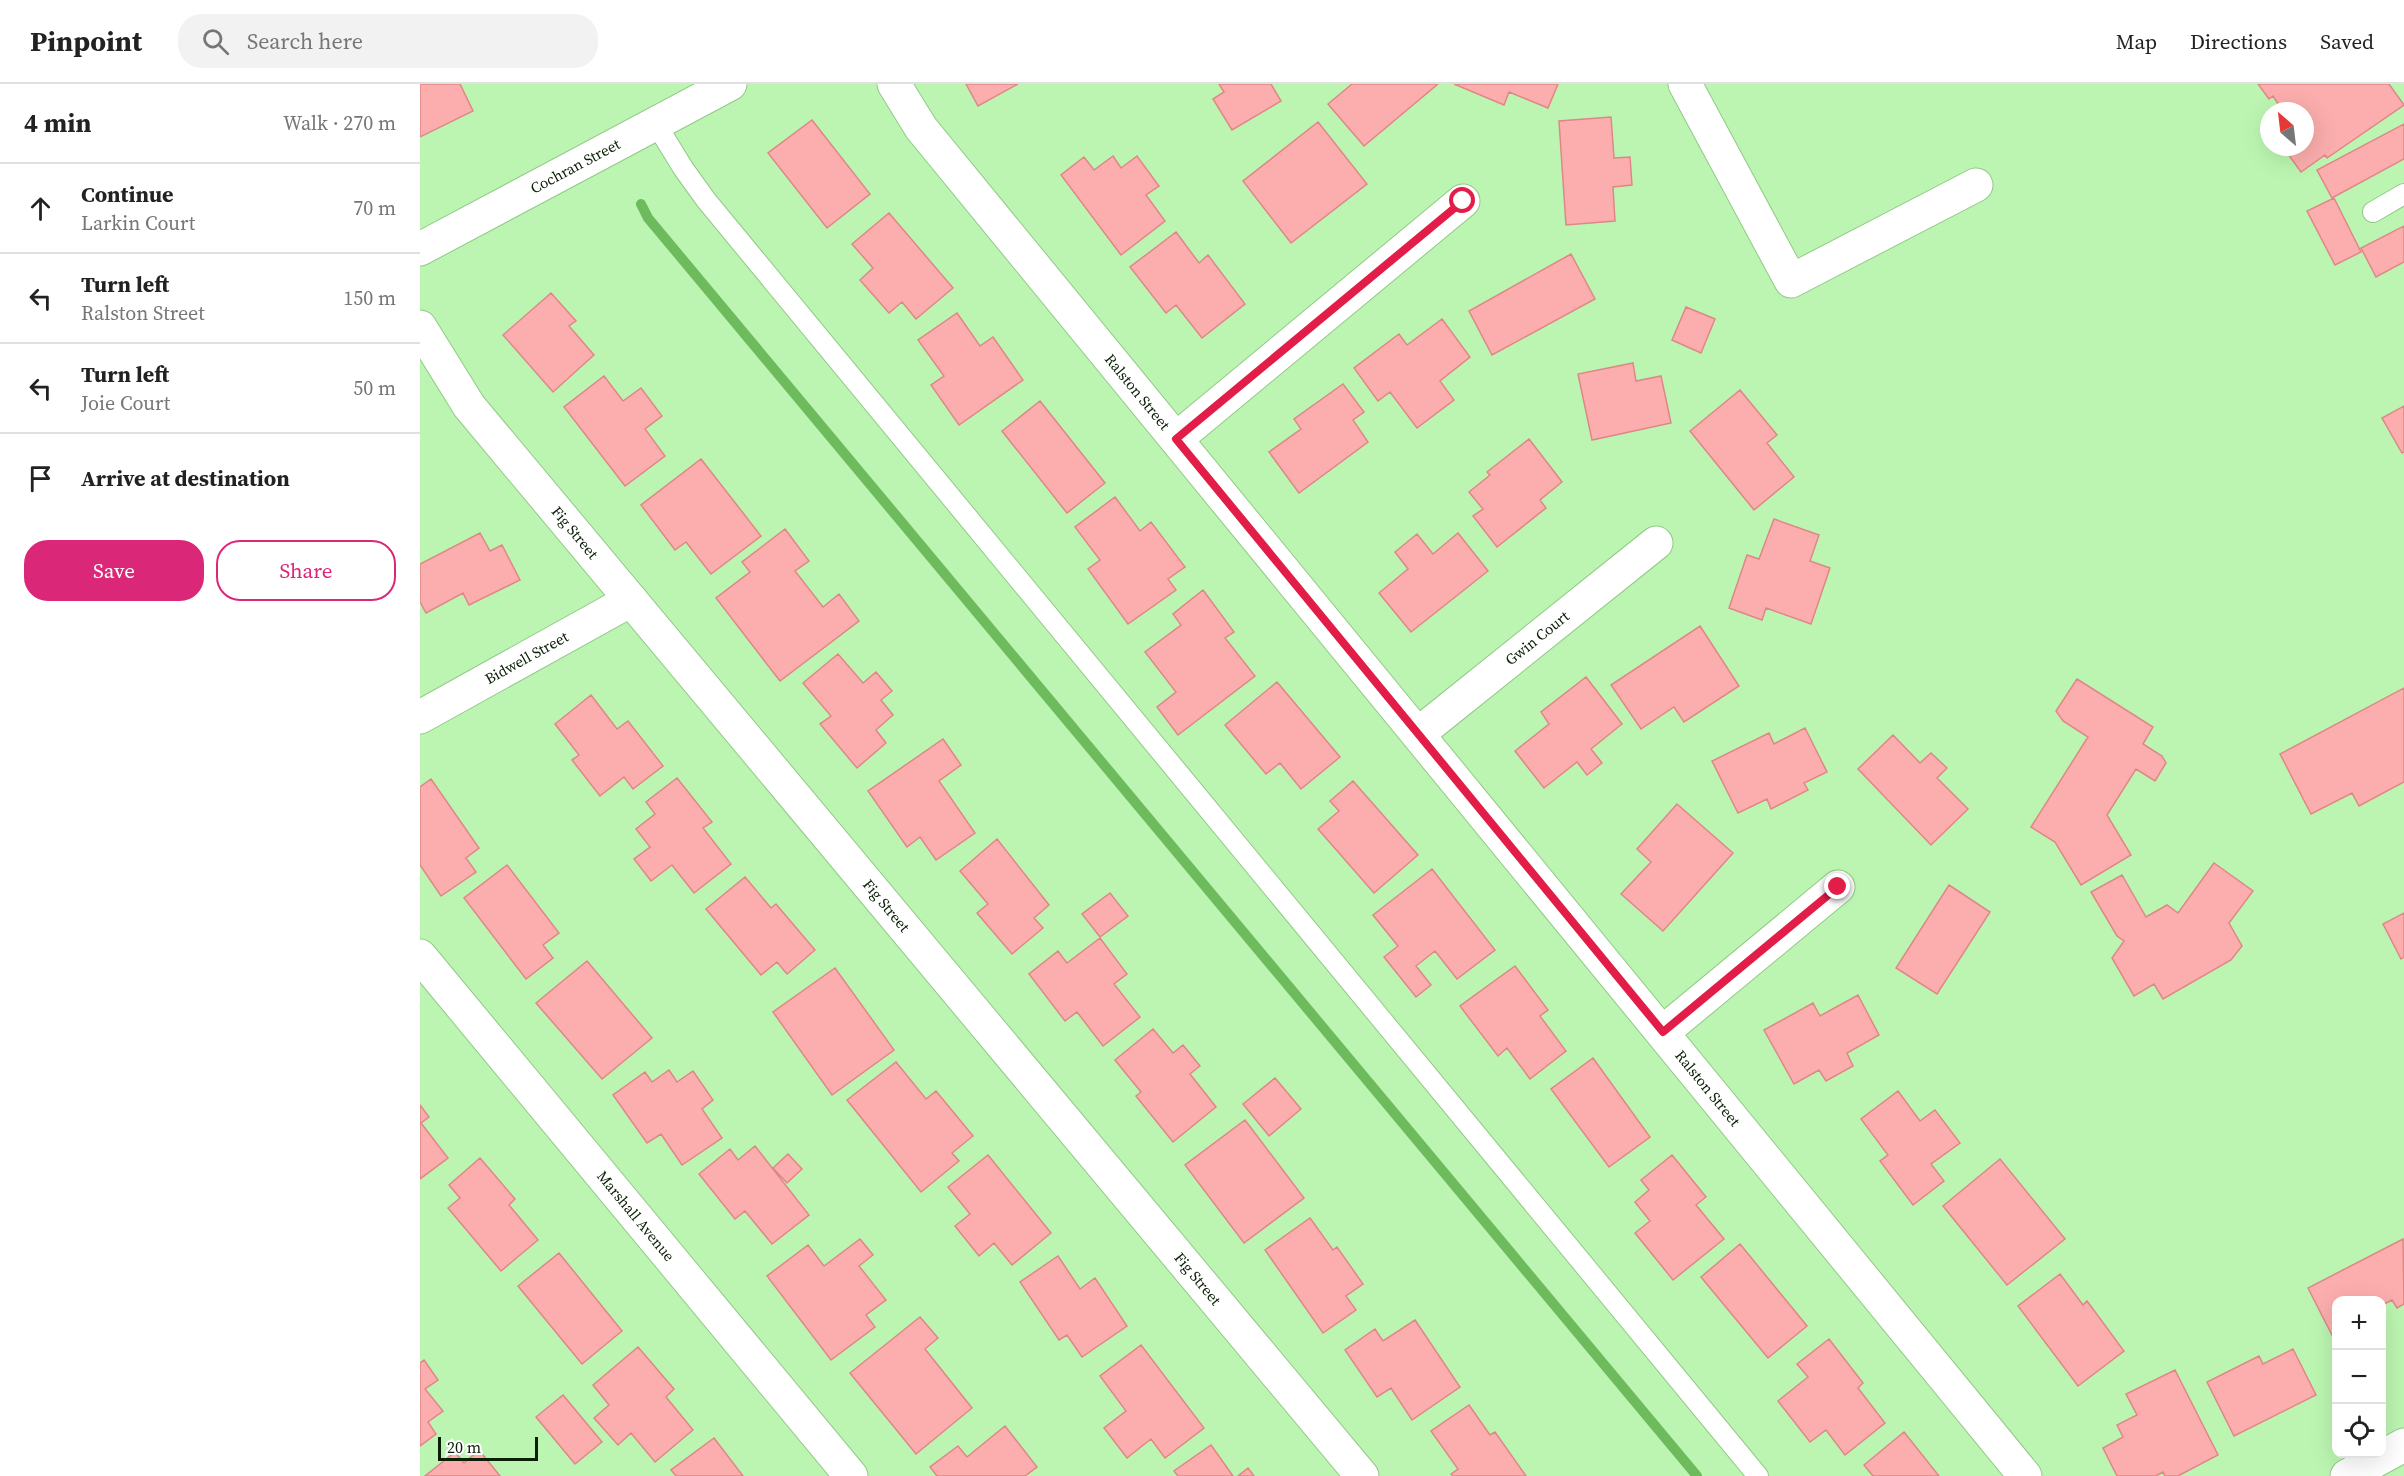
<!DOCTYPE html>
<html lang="en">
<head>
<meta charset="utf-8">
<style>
  :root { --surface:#fff; --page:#f2f2f2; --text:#222; --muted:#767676; --line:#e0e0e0; --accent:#db2777 }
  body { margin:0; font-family:"Source Serif 4",serif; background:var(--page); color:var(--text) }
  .controls { position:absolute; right:18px; bottom:18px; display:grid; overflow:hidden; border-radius:12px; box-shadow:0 6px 24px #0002 }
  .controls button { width:54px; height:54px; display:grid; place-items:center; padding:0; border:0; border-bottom:2px solid var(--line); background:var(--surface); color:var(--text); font:30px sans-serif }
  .compass { position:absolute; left:1840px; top:18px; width:54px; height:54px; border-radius:50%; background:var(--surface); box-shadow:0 6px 24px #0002; rotate:332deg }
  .scale { position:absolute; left:18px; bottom:15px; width:100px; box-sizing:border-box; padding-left:6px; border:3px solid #0a1f06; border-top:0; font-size:16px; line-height:21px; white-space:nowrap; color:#0a1f06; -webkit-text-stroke:4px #fff; paint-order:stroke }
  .stop { position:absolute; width:18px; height:18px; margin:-14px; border:4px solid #e11d48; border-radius:50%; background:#fff }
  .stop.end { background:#e11d48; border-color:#fff; box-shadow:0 2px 6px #0008 }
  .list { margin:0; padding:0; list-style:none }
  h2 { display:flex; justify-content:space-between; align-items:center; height:78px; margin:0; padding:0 24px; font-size:26px }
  h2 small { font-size:20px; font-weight:400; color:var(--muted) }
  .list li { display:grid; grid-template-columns:39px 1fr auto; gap:18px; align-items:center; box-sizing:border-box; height:90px; padding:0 24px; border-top:2px solid var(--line) }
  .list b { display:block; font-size:22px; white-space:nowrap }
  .list p { margin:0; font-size:20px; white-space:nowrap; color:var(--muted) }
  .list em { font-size:20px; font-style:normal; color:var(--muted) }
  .actions { display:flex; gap:12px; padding:18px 24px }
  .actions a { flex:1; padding:14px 0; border:2px solid var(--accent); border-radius:24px; text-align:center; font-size:21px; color:var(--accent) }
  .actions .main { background:var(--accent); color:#fff }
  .icon { flex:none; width:33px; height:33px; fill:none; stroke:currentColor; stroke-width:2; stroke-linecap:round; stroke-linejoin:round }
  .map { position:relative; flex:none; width:1984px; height:1392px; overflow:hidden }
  header { display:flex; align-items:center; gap:36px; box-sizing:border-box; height:84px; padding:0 30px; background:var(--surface); border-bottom:2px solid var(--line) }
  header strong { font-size:28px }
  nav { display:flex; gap:33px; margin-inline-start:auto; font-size:21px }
  .search { width:420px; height:54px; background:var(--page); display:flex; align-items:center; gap:15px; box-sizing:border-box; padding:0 21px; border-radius:24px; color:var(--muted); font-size:22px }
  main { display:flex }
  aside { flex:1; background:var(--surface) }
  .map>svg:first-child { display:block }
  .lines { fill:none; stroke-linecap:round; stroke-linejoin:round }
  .stream { stroke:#6dbb5d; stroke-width:10 }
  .building { fill:#fbaead; stroke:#df8787; stroke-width:1.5 }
  .lane-casing { stroke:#92c987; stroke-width:22 }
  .street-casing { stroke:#92c987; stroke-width:35 }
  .secondary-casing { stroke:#92c987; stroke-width:35 }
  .lane { stroke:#fff; stroke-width:20 }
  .street { stroke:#fff; stroke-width:33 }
  .secondary { stroke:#fff; stroke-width:33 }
  .route { stroke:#e11d48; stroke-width:8 }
  .labels { text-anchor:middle; stroke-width:6; stroke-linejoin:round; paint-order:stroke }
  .street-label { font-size:15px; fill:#0a1f06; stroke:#fff }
</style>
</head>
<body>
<header>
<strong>Pinpoint</strong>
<div class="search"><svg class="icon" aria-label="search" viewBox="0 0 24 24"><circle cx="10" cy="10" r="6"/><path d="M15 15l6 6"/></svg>Search here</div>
<nav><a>Map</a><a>Directions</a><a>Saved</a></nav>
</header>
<main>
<aside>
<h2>4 min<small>Walk · 270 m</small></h2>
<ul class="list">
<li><svg class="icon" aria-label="ahead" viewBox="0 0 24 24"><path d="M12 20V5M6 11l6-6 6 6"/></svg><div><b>Continue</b><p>Larkin Court</p></div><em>70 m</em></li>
<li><svg class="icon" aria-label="left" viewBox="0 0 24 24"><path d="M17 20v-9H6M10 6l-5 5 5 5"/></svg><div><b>Turn left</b><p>Ralston Street</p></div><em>150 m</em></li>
<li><svg class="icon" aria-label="left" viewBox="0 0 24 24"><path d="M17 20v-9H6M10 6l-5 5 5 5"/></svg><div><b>Turn left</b><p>Joie Court</p></div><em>50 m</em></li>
<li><svg class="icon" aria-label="arrive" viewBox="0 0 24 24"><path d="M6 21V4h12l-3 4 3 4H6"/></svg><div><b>Arrive at destination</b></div></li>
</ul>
<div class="actions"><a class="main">Save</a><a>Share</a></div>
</aside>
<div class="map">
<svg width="1984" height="1392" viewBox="0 0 1984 1392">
  <rect width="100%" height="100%" fill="#bcf5b1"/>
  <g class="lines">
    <path class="stream" d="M 221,120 L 228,134 L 1277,1392"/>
  </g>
  <path class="building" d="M 0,0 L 40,0 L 53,27 L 0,53 Z
    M 546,0 L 598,0 L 558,22 Z
    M 799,0 L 851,0 L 861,17 L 812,46 L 793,15 L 804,8 Z
    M 932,0 L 1018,0 L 944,62 L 908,20 Z
    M 1034,0 L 1138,0 L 1128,24 L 1089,8 L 1084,21 Z
    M 1838,0 L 1969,0 L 1984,21 L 1907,74 L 1905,71 L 1881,88 L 1863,63 L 1885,63 L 1885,27 L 1850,27 L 1859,21 L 1853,12 L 1849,15 Z
    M 1191,33 L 1194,74 L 1210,73 L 1212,101 L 1193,103 L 1195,137 L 1146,141 L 1139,37 Z
    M 392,36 L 450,110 L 407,144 L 348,69 Z
    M 898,38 L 947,100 L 871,159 L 823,97 Z
    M 1984,40 L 1984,75 L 1912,114 L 1897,86 Z
    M 693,72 L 701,84 L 717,72 L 739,102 L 726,111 L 745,137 L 701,171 L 641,91 L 664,73 L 674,86 Z
    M 1914,114 L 1941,168 L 1915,181 L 1887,127 Z
    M 469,129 L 533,204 L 496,235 L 482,218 L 469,229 L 440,196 L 453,184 L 432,160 Z
    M 1984,142 L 1984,178 L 1956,193 L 1941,164 Z
    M 756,148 L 779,179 L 788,171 L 825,220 L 782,254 L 756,221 L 746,229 L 710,183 Z
    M 1151,170 L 1175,215 L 1072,271 L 1049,227 Z
    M 131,209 L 156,237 L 149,242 L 174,271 L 133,308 L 83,251 Z
    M 1266,223 L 1295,235 L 1281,269 L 1252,256 Z
    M 537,229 L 560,262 L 573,253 L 603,296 L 539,341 L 511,301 L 524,292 L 498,256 Z
    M 1022,235 L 1050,273 L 1020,297 L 1034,316 L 997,344 L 970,308 L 958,317 L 934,284 L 979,250 L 987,261 Z
    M 1213,279 L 1216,297 L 1241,292 L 1251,339 L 1172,356 L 1158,290 Z
    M 184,292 L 203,317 L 221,304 L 242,332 L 225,345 L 245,372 L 205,402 L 144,323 Z
    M 923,300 L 944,328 L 933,336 L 948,358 L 879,409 L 849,368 L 881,345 L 874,335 Z
    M 1320,306 L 1357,351 L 1347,359 L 1374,393 L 1334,426 L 1270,347 Z
    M 620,317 L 685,399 L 647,429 L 582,347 Z
    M 1984,322 L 1984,368 L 1982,369 L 1962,334 Z
    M 1109,355 L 1142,398 L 1120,416 L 1126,424 L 1077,463 L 1053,432 L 1063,425 L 1049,408 L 1070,391 L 1067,388 Z
    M 281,375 L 341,452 L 291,490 L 266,458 L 255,466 L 221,421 Z
    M 695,413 L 720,447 L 731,438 L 765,483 L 748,495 L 756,506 L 708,540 L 668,485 L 680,476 L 655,443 Z
    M 1354,435 L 1399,451 L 1390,477 L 1410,484 L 1391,540 L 1346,524 L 1342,536 L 1309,524 L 1327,471 L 1339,475 Z
    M 365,445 L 389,477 L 375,487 L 403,523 L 419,510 L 439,537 L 360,597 L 296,514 L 330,488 L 322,478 Z
    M 60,449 L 70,467 L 82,461 L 100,496 L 49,521 L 43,509 L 6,529 L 0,518 L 0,480 Z
    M 1038,449 L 1068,487 L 991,548 L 959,509 L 988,485 L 975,468 L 997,450 L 1013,470 Z
    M 783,506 L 814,548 L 805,554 L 835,592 L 758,651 L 737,623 L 756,608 L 725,568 L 761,541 L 753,530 Z
    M 1280,542 L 1319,602 L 1264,638 L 1254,623 L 1221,645 L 1191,601 Z
    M 418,570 L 443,599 L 456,588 L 472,607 L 461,616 L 473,631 L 456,646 L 466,659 L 437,684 L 400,640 L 411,632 L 383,599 Z
    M 1166,593 L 1202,640 L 1171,665 L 1182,679 L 1167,691 L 1157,678 L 1124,704 L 1095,667 L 1129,640 L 1121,628 Z
    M 1657,595 L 1733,643 L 1723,660 L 1742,672 L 1746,679 L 1735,697 L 1716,685 L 1687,731 L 1711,771 L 1661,801 L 1635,758 L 1611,743 L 1668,653 L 1643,637 L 1636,627 Z
    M 857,598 L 920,673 L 881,705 L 860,679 L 846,690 L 805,641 Z
    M 1984,604 L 1984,698 L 1939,722 L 1932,709 L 1891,730 L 1860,670 Z
    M 171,611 L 197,645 L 208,637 L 243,682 L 213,705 L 204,693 L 180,712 L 152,676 L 159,671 L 135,640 Z
    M 1385,644 L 1407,688 L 1384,699 L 1388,706 L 1351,725 L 1347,715 L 1318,729 L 1292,677 L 1349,649 L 1354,660 Z
    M 1473,651 L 1500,679 L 1511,669 L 1527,684 L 1517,694 L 1548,725 L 1511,761 L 1438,685 Z
    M 523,655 L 541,681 L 519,697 L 555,749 L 516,776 L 500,753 L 487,763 L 448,707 Z
    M 257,694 L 292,738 L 283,744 L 311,780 L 274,809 L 252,781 L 231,797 L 214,775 L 230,763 L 216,745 L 235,730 L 226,718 Z
    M 11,695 L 59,764 L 46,774 L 56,788 L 21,812 L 0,781 L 0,703 Z
    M 933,697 L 998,771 L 954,809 L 898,745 L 919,727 L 910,717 Z
    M 1257,720 L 1313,769 L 1243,847 L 1201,810 L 1231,778 L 1217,765 Z
    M 577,755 L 629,821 L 614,834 L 623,844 L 592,870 L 557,829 L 568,820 L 540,787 Z
    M 1794,779 L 1833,807 L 1809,839 L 1822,862 L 1811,876 L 1743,915 L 1734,900 L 1714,912 L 1692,874 L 1704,857 L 1697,852 L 1671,808 L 1702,791 L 1726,833 L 1747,821 L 1758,829 Z
    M 87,781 L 139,849 L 123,861 L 133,874 L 106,895 L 44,814 Z
    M 1012,785 L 1075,866 L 1037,895 L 1015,867 L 996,882 L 1011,901 L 996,913 L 964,873 L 978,862 L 953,831 Z
    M 325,793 L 351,824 L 356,820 L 395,866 L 367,890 L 357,878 L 341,891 L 286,825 Z
    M 1529,801 L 1570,828 L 1517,910 L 1476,884 Z
    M 690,809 L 708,832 L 680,853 L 662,830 Z
    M 1984,829 L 1984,873 L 1981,875 L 1963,840 Z
    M 680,854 L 707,890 L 694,900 L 720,933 L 683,962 L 657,928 L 645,937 L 609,890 L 638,867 L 647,879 Z
    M 167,877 L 232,954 L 182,995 L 116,919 Z
    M 1095,882 L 1128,926 L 1120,932 L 1146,967 L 1110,995 L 1087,964 L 1078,972 L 1040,922 Z
    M 415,884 L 474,966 L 412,1011 L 353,928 Z
    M 1438,911 L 1459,951 L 1427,969 L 1433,982 L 1406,997 L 1399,986 L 1374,1000 L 1344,946 L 1393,919 L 1400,932 Z
    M 733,945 L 753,969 L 763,961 L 780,982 L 770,990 L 796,1023 L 753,1058 L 716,1012 L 721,1008 L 695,976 Z
    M 1173,974 L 1230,1053 L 1189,1083 L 1131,1005 Z
    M 476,978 L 506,1015 L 516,1007 L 553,1052 L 532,1069 L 539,1077 L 501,1108 L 427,1016 Z
    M 249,986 L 257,998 L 273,987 L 293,1016 L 282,1025 L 302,1054 L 262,1081 L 241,1050 L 227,1059 L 193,1011 L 225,988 L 232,998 Z
    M 855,994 L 881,1025 L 849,1052 L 823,1020 Z
    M 1478,1007 L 1500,1037 L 1515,1026 L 1540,1059 L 1511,1080 L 1524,1097 L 1493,1121 L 1460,1077 L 1468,1071 L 1441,1035 Z
    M 0,1021 L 9,1033 L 1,1039 L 28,1074 L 0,1095 Z
    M 825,1036 L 884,1114 L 824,1159 L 765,1081 Z
    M 335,1062 L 389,1131 L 352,1160 L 325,1127 L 315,1135 L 279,1090 L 310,1065 L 318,1076 Z
    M 368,1070 L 382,1085 L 367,1099 L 353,1084 Z
    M 568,1071 L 631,1149 L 592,1181 L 574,1159 L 559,1172 L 535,1142 L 550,1130 L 528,1103 Z
    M 1252,1071 L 1286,1113 L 1276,1121 L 1304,1155 L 1253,1196 L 1215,1149 L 1230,1137 L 1215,1118 L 1229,1106 L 1221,1096 Z
    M 60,1074 L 95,1115 L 89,1121 L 118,1156 L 81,1187 L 28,1124 L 40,1114 L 29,1101 Z
    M 1580,1075 L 1645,1155 L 1587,1201 L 1523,1122 Z
    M 890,1134 L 913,1166 L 917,1163 L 943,1200 L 926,1212 L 936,1226 L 903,1249 L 845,1166 Z
    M 440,1155 L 453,1171 L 439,1182 L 466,1216 L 446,1231 L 455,1243 L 411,1276 L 347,1192 L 388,1161 L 404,1182 Z
    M 1983,1155 L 1984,1220 L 1977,1224 L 1972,1216 L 1962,1221 L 1962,1216 L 1916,1216 L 1916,1259 L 1888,1204 Z
    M 1320,1160 L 1387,1242 L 1348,1274 L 1281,1193 Z
    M 139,1169 L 202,1247 L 162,1280 L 98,1202 Z
    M 638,1172 L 660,1205 L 675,1194 L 707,1242 L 662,1273 L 647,1251 L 639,1256 L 600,1198 Z
    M 1640,1190 L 1663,1221 L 1667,1217 L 1704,1267 L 1658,1302 L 1598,1222 Z
    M 500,1233 L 518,1254 L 505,1265 L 552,1324 L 496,1370 L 430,1289 Z
    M 995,1236 L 1040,1303 L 992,1336 L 971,1304 L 957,1313 L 925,1266 L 955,1245 L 963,1257 Z
    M 1409,1255 L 1443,1299 L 1438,1304 L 1465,1339 L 1425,1371 L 1406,1346 L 1390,1358 L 1358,1317 L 1388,1293 L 1377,1280 Z
    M 721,1261 L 784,1344 L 745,1374 L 731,1355 L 707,1374 L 684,1344 L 706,1327 L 680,1292 Z
    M 218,1263 L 254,1305 L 246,1313 L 273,1346 L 235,1378 L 211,1349 L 198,1361 L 174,1334 L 189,1321 L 173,1301 Z
    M 1873,1265 L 1896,1311 L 1814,1352 L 1787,1298 L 1839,1272 L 1843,1280 Z
    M 4,1276 L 18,1296 L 5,1305 L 23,1327 L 8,1338 L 16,1350 L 0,1362 L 0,1279 Z
    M 1755,1286 L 1798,1371 L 1758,1392 L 1745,1392 L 1743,1388 L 1736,1392 L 1697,1392 L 1683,1364 L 1703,1353 L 1697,1341 L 1717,1331 L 1706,1310 Z
    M 143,1311 L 182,1358 L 155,1380 L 116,1333 Z
    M 1049,1321 L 1070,1351 L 1075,1348 L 1106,1392 L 1033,1392 L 1031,1390 L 1038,1385 L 1011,1347 Z
    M 585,1342 L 617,1383 L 605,1392 L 517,1392 L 510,1383 L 538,1362 L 547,1373 Z
    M 1484,1348 L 1519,1392 L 1453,1392 L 1444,1381 Z
    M 294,1354 L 323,1392 L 256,1392 L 251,1386 Z
    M 791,1361 L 813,1392 L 758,1392 L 754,1387 Z
    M 59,1366 L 80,1392 L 5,1392 L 35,1368 L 44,1379 Z
    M 828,1384 L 834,1392 L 818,1392 Z"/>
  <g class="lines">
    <g class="lane-casing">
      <path id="lane" d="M 236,40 L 263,84 L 286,116 L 1338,1392
        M 1953,128 L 1984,110"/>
    </g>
    <g class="street-casing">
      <g id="street">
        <path id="s1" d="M 474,0 L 501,44 L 1605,1392"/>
        <path d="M 1265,0 L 1371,197 L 1556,101"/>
        <path id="s2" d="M 0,243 L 49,322 L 942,1392"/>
        <path d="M 756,355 L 1043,117"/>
        <path id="s3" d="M 0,633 L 211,516"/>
        <path id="s4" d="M 998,650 L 1236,459"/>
        <path id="s5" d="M 0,872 L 431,1392"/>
        <path d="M 1243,948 L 1418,803"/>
        <path d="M 1927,1392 L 1984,1361"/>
      </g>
    </g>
    <g class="secondary-casing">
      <g id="secondary">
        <path id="s6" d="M 0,165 L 310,0"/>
      </g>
    </g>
    <use href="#lane" class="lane"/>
    <use href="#street" class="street"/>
    <use href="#secondary" class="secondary"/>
  </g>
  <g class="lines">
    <path class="route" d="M 1043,117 L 756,355 L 1243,948 L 1418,803"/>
  </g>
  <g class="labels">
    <g class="street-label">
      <text dy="5" stroke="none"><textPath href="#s6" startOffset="176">Cochran Street</textPath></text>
      <text dy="5" stroke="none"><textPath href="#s1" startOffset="393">Ralston Street</textPath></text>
      <text dy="5" stroke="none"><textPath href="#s2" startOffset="258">Fig Street</textPath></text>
      <text dy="5" stroke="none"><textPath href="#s4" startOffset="153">Gwin Court</textPath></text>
      <text dy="5" stroke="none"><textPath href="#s3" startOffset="122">Bidwell Street</textPath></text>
      <text dy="5" stroke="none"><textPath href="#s2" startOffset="744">Fig Street</textPath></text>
      <text dy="5" stroke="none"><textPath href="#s1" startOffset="1293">Ralston Street</textPath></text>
      <text dy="5" stroke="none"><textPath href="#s5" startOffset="338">Marshall Avenue</textPath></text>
      <text dy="5" stroke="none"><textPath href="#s2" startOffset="1230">Fig Street</textPath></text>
    </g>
  </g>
</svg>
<div class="controls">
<button>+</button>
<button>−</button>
<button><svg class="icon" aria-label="locate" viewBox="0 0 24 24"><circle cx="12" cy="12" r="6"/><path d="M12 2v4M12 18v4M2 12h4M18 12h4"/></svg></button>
</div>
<svg class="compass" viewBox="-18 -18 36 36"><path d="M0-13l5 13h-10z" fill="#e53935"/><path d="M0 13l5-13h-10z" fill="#767676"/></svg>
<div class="scale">20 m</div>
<div class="stop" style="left:1043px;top:117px"></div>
<div class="stop end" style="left:1418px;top:803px"></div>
</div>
</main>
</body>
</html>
